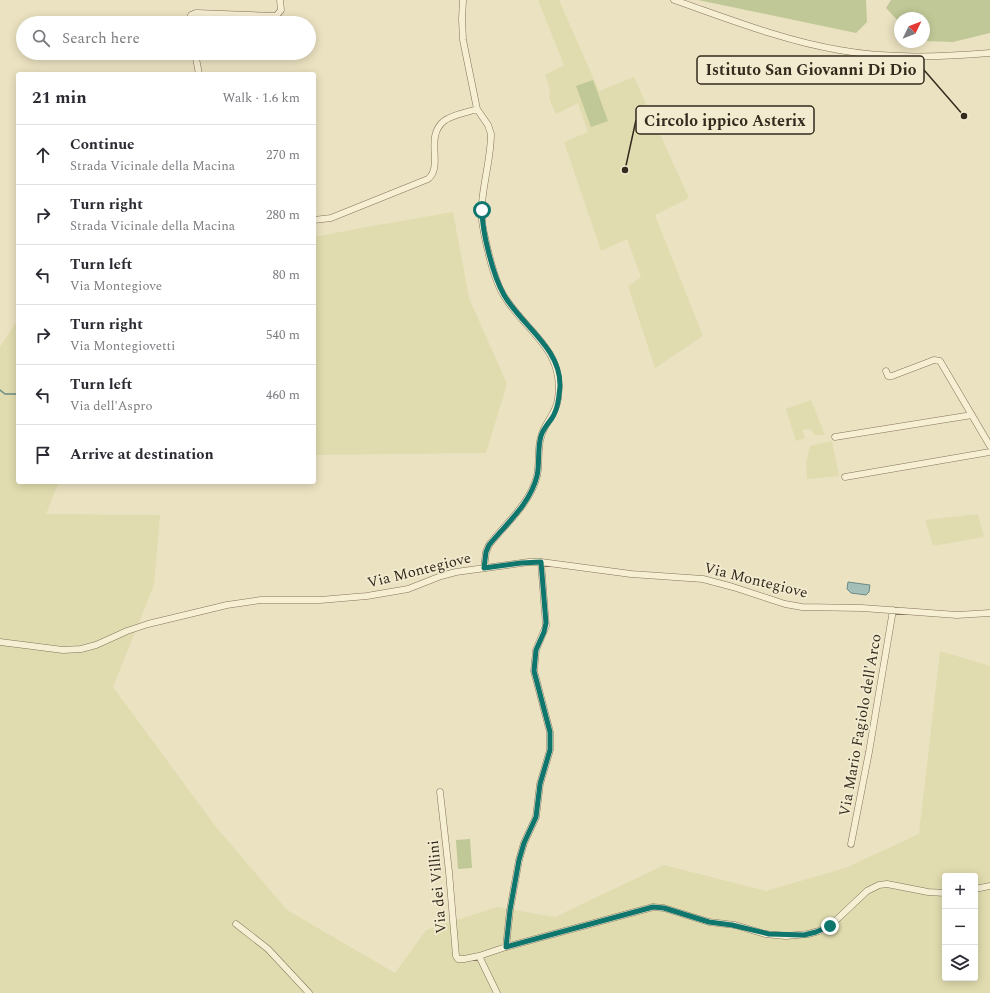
<!DOCTYPE html>
<html lang="en">
<head>
<meta charset="utf-8">
<style>
  :root { --surface:#fff; --page:#f7f7f7; --text:#2b2b33; --muted:#7c7c81; --line:#e1e1e2 }
  body { margin:0; font-family:Spectral,serif; background:var(--page); color:var(--text) }
  .controls { position:absolute; right:12px; bottom:12px; display:grid; overflow:hidden; border-radius:4px; box-shadow:0 2px 10px #0003 }
  .controls button { width:36px; height:36px; display:grid; place-items:center; padding:0; border:0; border-bottom:1px solid var(--line); background:var(--surface); color:var(--text); font:20px sans-serif }
  .compass { position:absolute; left:894px; top:12px; width:36px; height:36px; border-radius:50%; background:var(--surface); box-shadow:0 2px 10px #0003; rotate:47deg }
  .stop { position:absolute; width:12px; height:12px; margin:-9px; border:3px solid #0f766e; border-radius:50%; background:#fff }
  .stop.end { background:#0f766e; border-color:#fff; box-shadow:0 1px 4px #0008 }
  .list { margin:0; padding:0; list-style:none }
  h2 { display:flex; justify-content:space-between; align-items:center; height:52px; margin:0; padding:0 16px; font-size:17px }
  h2 small { font-size:13px; font-weight:400; color:var(--muted) }
  .list li { display:grid; grid-template-columns:26px 1fr auto; gap:12px; align-items:center; box-sizing:border-box; height:60px; padding:0 16px; border-top:1px solid var(--line) }
  .list b { display:block; font-size:15px; white-space:nowrap }
  .list p { margin:0; font-size:13px; white-space:nowrap; color:var(--muted) }
  .list em { font-size:13px; font-style:normal; color:var(--muted) }
  .icon { flex:none; width:22px; height:22px; fill:none; stroke:currentColor; stroke-width:2; stroke-linecap:round; stroke-linejoin:round }
  .map { position:relative; flex:none; width:990px; height:993px; overflow:hidden }
  .search { position:absolute; background:var(--surface); box-shadow:0 2px 10px #0003; left:16px; top:16px; width:300px; height:44px; display:flex; align-items:center; gap:10px; box-sizing:border-box; padding:0 14px; border-radius:22px; color:var(--muted); font-size:15px }
  .panel { position:absolute; background:var(--surface); box-shadow:0 2px 10px #0003; left:16px; top:72px; width:300px; height:412px; border-radius:4px }
  .map>svg:first-child { display:block }
  .farmland { fill:#e0dcaf; fill-rule:evenodd }
  .green { fill:#bfc896 }
  .water { fill:#a4beb8; stroke:#6b8b85 }
  .lines { fill:none; stroke-linecap:round; stroke-linejoin:round }
  .stream { stroke:#6b8b85; stroke-width:1.5 }
  .minor-casing { stroke:#83735a; stroke-width:7 }
  .minor { stroke:#f6efd4; stroke-width:6 }
  .route { stroke:#0f766e; stroke-width:5 }
  .labels { text-anchor:middle; stroke-width:3.5; stroke-linejoin:round; paint-order:stroke }
  .street-label { font-size:15px; fill:#342a1d; stroke:#f3ebd0 }
  .leader { fill:none; stroke:#342a1d; stroke-width:1.5 }
  .callout-dot { fill:#342a1d; stroke:#f3ebd0; stroke-width:1.5 }
  .callout { fill:#f3ebd0; stroke:#342a1d; stroke-width:1.5 }
  .callout-label { font-size:16px; text-anchor:middle; font-weight:bold; fill:#342a1d }
</style>
</head>
<body>
<div class="map">
<svg width="990" height="993" viewBox="0 0 990 993">
  <rect width="100%" height="100%" fill="#ebe2c1"/>
  <path class="farmland" d="M 538,0 L 559,0 L 599,91 L 634,77 L 689,198 L 655,215 L 703,336 L 655,368 L 628,286 L 641,277 L 627,239 L 601,251 L 564,142 L 588,132 L 578,103 L 556,114 L 549,98 L 550,89 L 545,75 L 564,65 Z
    M 453,212 L 469,298 L 507,384 L 486,453 L 314,455 L 314,237 L 361,228 Z
    M 18,319 L 18,482 L 59,482 L 46,514 L 160,515 L 154,585 L 113,687 L 216,827 L 287,910 L 395,973 L 426,930 L 497,907 L 555,917 L 664,865 L 766,891 L 845,868 L 919,834 L 940,651 L 990,666 L 990,993 L 0,993 L 0,347 ZM 945,876 L 975,876 L 975,978 L 945,978 Z
    M 811,400 L 825,435 L 815,435 L 811,429 L 802,430 L 805,438 L 796,441 L 786,409 Z
    M 832,441 L 839,476 L 807,479 L 806,464 L 810,446 Z
    M 978,514 L 984,537 L 933,546 L 925,520 Z"/>
  <path class="green" d="M 698,0 L 866,0 L 867,22 L 856,33 Z
    M 891,0 L 990,0 L 990,33 L 953,42 L 924,41 L 924,18 L 900,18 L 900,23 L 886,8 Z
    M 593,80 L 608,121 L 591,127 L 576,86 Z
    M 470,839 L 472,868 L 458,869 L 456,840 Z"/>
  <path class="water" d="M 848,582 L 870,585 L 869,592 L 866,595 L 851,593 L 847,589 Z"/>
  <g class="lines">
    <path class="stream" d="M 0,390 L 5,394 L 18,394"/>
    <g class="minor-casing">
      <path id="minor" d="M 463,0 L 462,19 L 463,40 L 477,109 L 488,125 L 491,134 C 491,167 476,201 484,233 C 488,252 494,280 504,296 C 527,333 565,349 558,399 C 556,415 544,423 541,437 C 537,450 540,463 537,476 C 530,504 506,523 489,545 L 486,552 L 484,568
        M 674,0 C 726,18 784,41 839,50 C 888,59 940,57 990,53
        M 191,23 L 191,15 L 196,13 L 275,16 L 277,15 L 281,10 L 280,0
        M 195,53 L 199,74
        M 314,220 L 331,218 L 428,179 C 444,166 424,137 444,121 C 453,114 466,113 477,109
        M 886,371 L 888,376 L 892,376 L 934,360 L 940,361 L 990,446
        M 835,437 L 972,415
        M 845,477 L 990,452
        M 0,642 L 63,650 L 81,649 L 96,645 L 127,631 L 148,624 L 227,605 L 261,600 L 320,600 L 367,596 L 408,589 L 441,576 L 456,572 L 529,562 L 541,562 L 631,574 L 703,579 L 733,587 L 785,604 L 802,607 L 862,608 L 957,615 L 990,613
        M 440,792 L 449,872 L 456,956 L 458,959 L 464,959 L 479,956
        M 851,844 L 869,752 L 893,610
        M 975,889 L 990,886
        M 236,924 L 268,949 L 309,993
        M 506,947 L 510,910 L 519,860 L 524,843 L 536,817 L 540,784 L 550,750 L 550,732 L 534,671 L 536,650 L 546,626 L 541,562
        M 497,993 L 479,956 L 506,947 L 653,907 L 664,908 L 709,922 L 735,925 L 765,934 L 786,936 L 808,934 L 819,931 L 832,924 L 867,891 L 879,885 L 887,884 L 928,892 L 945,893"/>
    </g>
    <use href="#minor" class="minor"/>
  </g>
  <g class="lines">
    <path class="route" d="M 482,210 C 482,232 493,276 504,295 C 521,325 561,348 560,386 C 559,397 558,409 552,418 C 548,424 543,429 541,436 C 537,449 540,463 537,476 C 530,504 507,523 489,545 L 486,552 L 484,568 L 521,563 L 541,562 L 546,623 L 544,632 L 536,650 L 534,671 L 550,732 L 550,750 L 540,784 L 536,817 L 524,843 L 519,860 L 510,910 L 506,947 L 653,907 L 664,908 L 709,922 L 732,925 L 769,934 L 804,935 L 816,932 L 830,926"/>
  </g>
  <g class="labels">
    <g class="street-label">
      <text transform="translate(419 570) rotate(-14)" y="5">Via Montegiove</text>
      <text transform="translate(756 580) rotate(14)" y="5">Via Montegiove</text>
      <text transform="translate(860 725) rotate(-80)" y="5">Via Mario Fagiolo dell'Arco</text>
      <text transform="translate(437 887) rotate(-95)" y="5">Via dei Villini</text>
    </g>
  </g>
  <path class="leader" d="M964 116L924 70M625 170L636 120"/>
  <g class="callout-dot">
    <circle cx="964" cy="116" r="4"/>
    <circle cx="625" cy="170" r="4"/>
  </g>
  <g class="callout">
    <rect x="697" y="56" width="227" height="28" rx="4"/>
    <rect x="636" y="106" width="178" height="28" rx="4"/>
  </g>
  <g class="callout-label">
    <text x="811" y="75">Istituto San Giovanni Di Dio</text>
    <text x="725" y="126">Circolo ippico Asterix</text>
  </g>
</svg>
<div class="controls">
<button>+</button>
<button>−</button>
<button><svg class="icon" aria-label="layers" viewBox="0 0 24 24"><path d="M12 4l9 5-9 5-9-5zM3 14l9 5 9-5"/></svg></button>
</div>
<svg class="compass" viewBox="-18 -18 36 36"><path d="M0-13l5 13h-10z" fill="#e53935"/><path d="M0 13l5-13h-10z" fill="#7c7c81"/></svg>
<div class="stop" style="left:482px;top:210px"></div>
<div class="stop end" style="left:830px;top:926px"></div>
<div class="search"><svg class="icon" aria-label="search" viewBox="0 0 24 24"><circle cx="10" cy="10" r="6"/><path d="M15 15l6 6"/></svg>Search here</div>
<section class="panel">
<h2>21 min<small>Walk · 1.6 km</small></h2>
<ul class="list">
<li><svg class="icon" aria-label="ahead" viewBox="0 0 24 24"><path d="M12 20V5M6 11l6-6 6 6"/></svg><div><b>Continue</b><p>Strada Vicinale della Macina</p></div><em>270 m</em></li>
<li><svg class="icon" aria-label="right" viewBox="0 0 24 24"><path d="M7 20v-9h11M14 6l5 5-5 5"/></svg><div><b>Turn right</b><p>Strada Vicinale della Macina</p></div><em>280 m</em></li>
<li><svg class="icon" aria-label="left" viewBox="0 0 24 24"><path d="M17 20v-9H6M10 6l-5 5 5 5"/></svg><div><b>Turn left</b><p>Via Montegiove</p></div><em>80 m</em></li>
<li><svg class="icon" aria-label="right" viewBox="0 0 24 24"><path d="M7 20v-9h11M14 6l5 5-5 5"/></svg><div><b>Turn right</b><p>Via Montegiovetti</p></div><em>540 m</em></li>
<li><svg class="icon" aria-label="left" viewBox="0 0 24 24"><path d="M17 20v-9H6M10 6l-5 5 5 5"/></svg><div><b>Turn left</b><p>Via dell'Aspro</p></div><em>460 m</em></li>
<li><svg class="icon" aria-label="arrive" viewBox="0 0 24 24"><path d="M6 21V4h12l-3 4 3 4H6"/></svg><div><b>Arrive at destination</b></div></li>
</ul>
</section>
</div>
</body>
</html>
